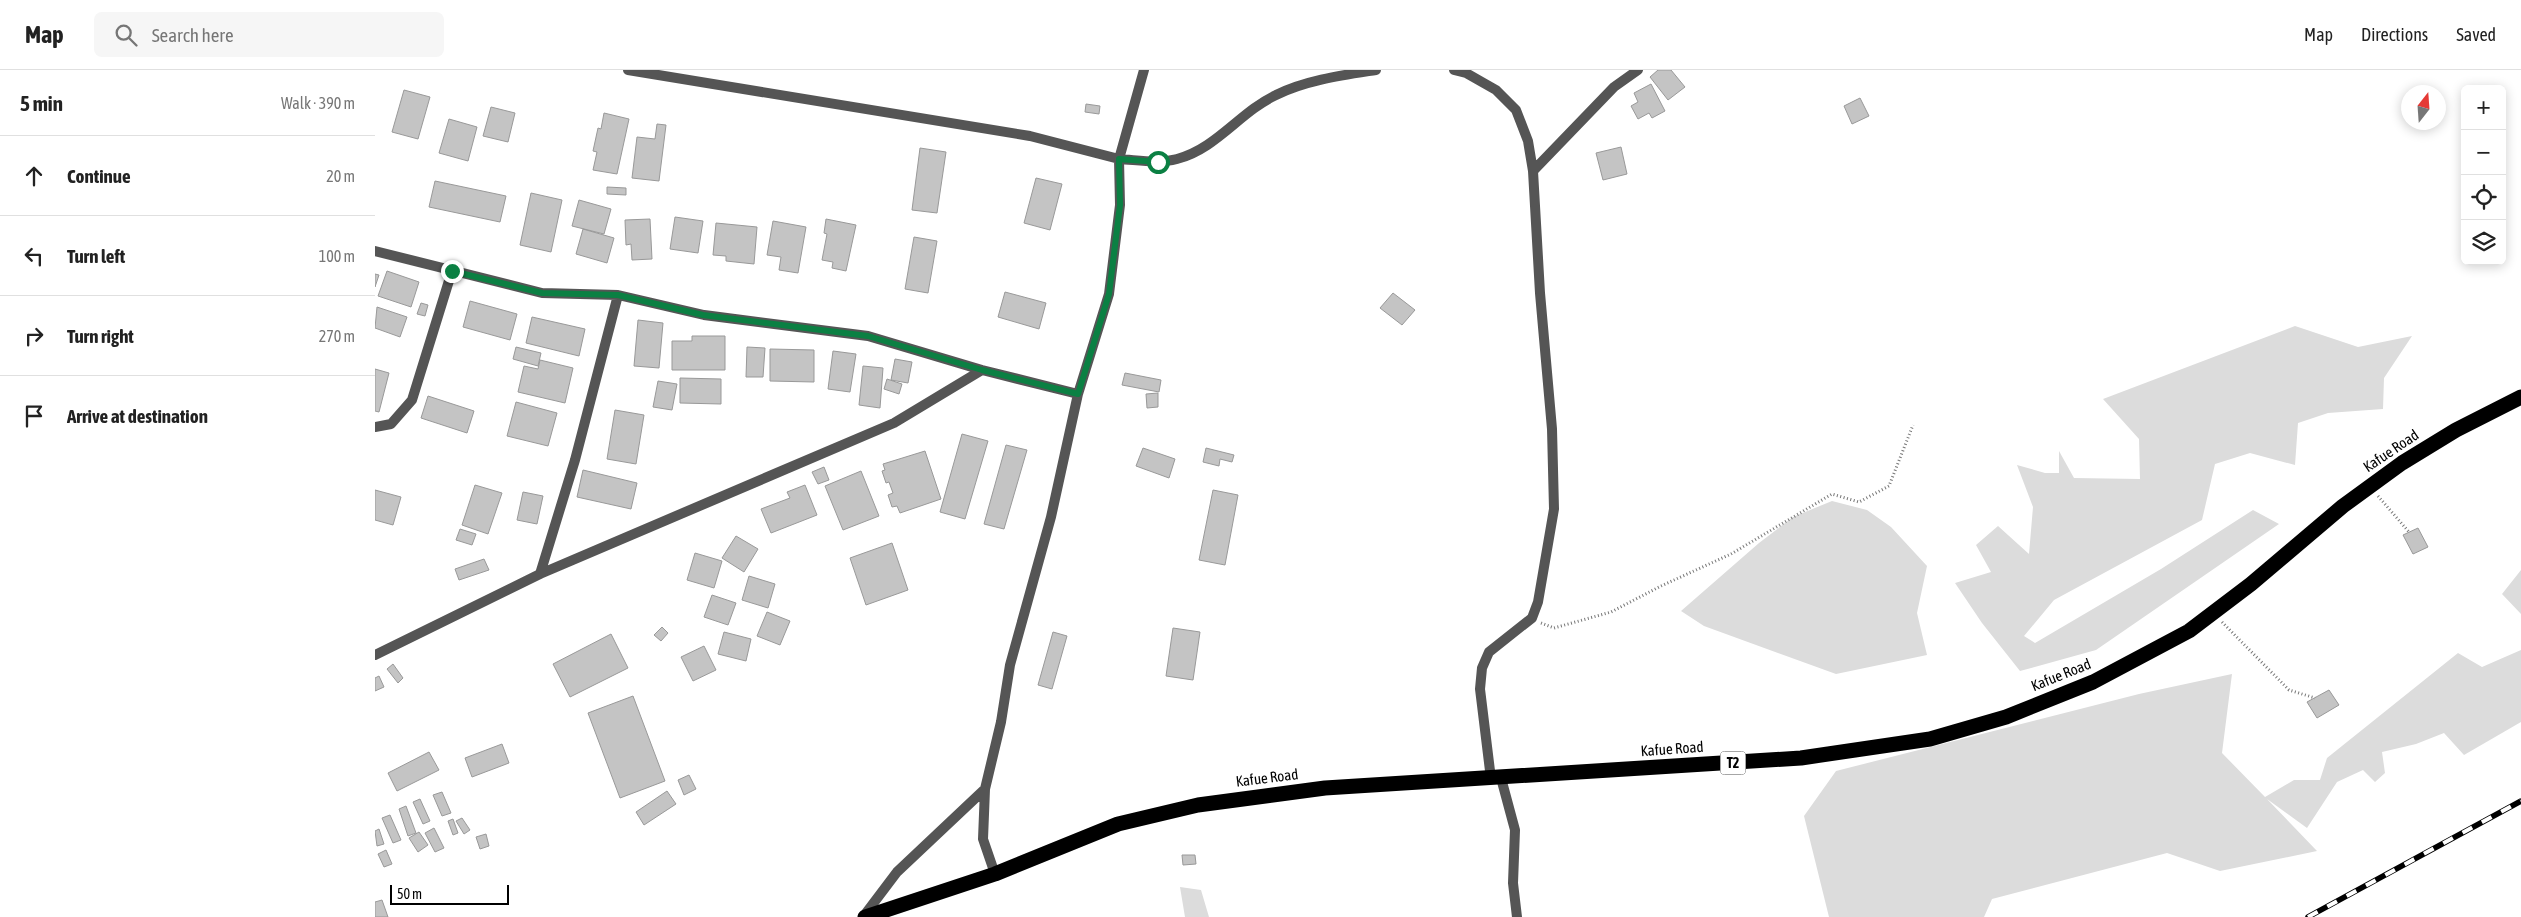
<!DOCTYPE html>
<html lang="en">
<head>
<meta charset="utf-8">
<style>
  :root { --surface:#fff; --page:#f6f6f6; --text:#222; --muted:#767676; --line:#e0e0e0 }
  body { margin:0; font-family:"Asap Condensed",sans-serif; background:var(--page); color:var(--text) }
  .controls { position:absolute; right:15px; top:15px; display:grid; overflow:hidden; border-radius:8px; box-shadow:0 2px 12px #0003 }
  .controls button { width:45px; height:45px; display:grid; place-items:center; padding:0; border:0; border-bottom:1px solid var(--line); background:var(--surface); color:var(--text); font:25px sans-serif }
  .compass { position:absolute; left:2026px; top:15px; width:45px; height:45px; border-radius:50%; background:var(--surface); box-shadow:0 2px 12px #0003; rotate:17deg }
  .scale { position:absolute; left:15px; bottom:12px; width:119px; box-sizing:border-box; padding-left:5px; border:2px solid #000; border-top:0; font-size:14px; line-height:18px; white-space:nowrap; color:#000; -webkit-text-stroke:4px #fff; paint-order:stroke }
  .stop { position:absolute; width:15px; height:15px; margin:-11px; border:4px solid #0b8043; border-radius:50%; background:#fff }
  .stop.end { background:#0b8043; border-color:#fff; box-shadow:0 1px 5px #0008 }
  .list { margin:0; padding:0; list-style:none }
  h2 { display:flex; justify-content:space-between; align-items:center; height:65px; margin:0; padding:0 20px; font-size:21px }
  h2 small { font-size:16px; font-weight:400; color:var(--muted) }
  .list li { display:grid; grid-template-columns:32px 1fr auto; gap:15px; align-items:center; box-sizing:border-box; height:80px; padding:0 20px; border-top:1px solid var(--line) }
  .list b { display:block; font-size:19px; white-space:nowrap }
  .list em { font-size:16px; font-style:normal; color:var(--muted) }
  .icon { flex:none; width:28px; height:28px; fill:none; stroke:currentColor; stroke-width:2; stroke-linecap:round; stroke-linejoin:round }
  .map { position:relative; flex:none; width:2146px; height:847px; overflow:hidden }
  header { display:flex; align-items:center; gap:30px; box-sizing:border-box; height:70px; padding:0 25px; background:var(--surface); border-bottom:1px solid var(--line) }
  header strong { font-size:24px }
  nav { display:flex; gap:28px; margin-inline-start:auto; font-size:18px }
  .search { width:350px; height:45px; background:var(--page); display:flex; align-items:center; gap:12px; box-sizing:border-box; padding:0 18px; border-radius:8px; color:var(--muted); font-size:19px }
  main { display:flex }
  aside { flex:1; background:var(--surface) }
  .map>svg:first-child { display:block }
  .green { fill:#dcdcdc }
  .building { fill:#c4c4c4; stroke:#999 }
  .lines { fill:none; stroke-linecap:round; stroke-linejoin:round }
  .path { stroke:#777; stroke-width:3; stroke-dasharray:1 2.5; stroke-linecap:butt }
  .street { stroke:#555; stroke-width:10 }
  .highway { stroke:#000; stroke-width:15 }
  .rail-casing { stroke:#000; stroke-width:5.5 }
  .rail { stroke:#fff; stroke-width:4; stroke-dasharray:11; stroke-linecap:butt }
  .route { stroke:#0b8043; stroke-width:6 }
  .labels { text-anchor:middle; stroke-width:5; stroke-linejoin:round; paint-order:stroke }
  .shield { fill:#fff; stroke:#4c4c4c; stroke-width:1 }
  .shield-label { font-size:14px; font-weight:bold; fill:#000 }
  .street-label { font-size:15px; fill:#000; stroke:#fff }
</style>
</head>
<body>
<header>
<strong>Map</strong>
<div class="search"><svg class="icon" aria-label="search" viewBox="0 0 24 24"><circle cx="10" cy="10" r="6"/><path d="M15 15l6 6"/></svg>Search here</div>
<nav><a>Map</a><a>Directions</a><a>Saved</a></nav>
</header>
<main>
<aside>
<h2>5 min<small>Walk · 390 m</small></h2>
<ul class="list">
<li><svg class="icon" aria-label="ahead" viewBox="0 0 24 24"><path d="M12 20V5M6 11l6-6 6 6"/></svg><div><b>Continue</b></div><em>20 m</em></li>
<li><svg class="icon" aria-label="left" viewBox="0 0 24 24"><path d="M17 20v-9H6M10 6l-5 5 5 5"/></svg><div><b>Turn left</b></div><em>100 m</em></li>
<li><svg class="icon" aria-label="right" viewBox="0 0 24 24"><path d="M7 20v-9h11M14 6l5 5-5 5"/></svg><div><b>Turn right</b></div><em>270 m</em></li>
<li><svg class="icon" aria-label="arrive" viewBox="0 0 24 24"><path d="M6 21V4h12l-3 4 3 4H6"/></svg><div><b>Arrive at destination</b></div></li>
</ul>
</aside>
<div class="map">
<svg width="2146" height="847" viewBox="0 0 2146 847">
  <rect width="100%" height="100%" fill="#fff"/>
  <path class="green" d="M 1920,256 L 1983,277 L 2037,266 L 2009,308 L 2008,339 L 1953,343 L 1923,353 L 1920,395 L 1875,383 L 1840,394 L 1827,450 L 1679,530 L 1649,566 L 1660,573 L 1786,499 L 1878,440 L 1904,454 L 1721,580 L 1645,601 L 1607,553 L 1580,513 L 1616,502 L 1601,475 L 1623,456 L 1654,484 L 1658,437 L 1642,395 L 1670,403 L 1684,403 L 1684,381 L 1699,408 L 1765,409 L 1764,369 L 1728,329 Z
    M 1457,431 L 1492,440 L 1516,457 L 1552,496 L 1542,543 L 1552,585 L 1461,604 L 1329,556 L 1306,541 L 1384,473 L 1418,447 Z
    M 2146,500 L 2146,544 L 2127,524 Z
    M 2146,580 L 2146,652 L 2089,685 L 2069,663 L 2041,674 L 2007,682 L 2010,703 L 2000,712 L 1988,700 L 1962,712 L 1932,758 L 1892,729 L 1942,781 L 1845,801 L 1792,783 L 1617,829 L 1609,847 L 1454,847 L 1429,746 L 1461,701 L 1764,624 L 1857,604 L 1847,683 L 1890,727 L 1919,710 L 1945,710 L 1952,688 L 2083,583 L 2107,597 Z
    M 805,817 L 826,820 L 834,847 L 810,847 Z"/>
  <path class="building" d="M 1283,0 L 1296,0 L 1310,17 L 1293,30 L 1275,7 Z
    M 1276,14 L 1290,41 L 1277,48 L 1274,43 L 1263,49 L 1256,36 L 1263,32 L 1259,23 Z
    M 29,20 L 55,27 L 43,69 L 17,62 Z
    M 1485,28 L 1494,46 L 1477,54 L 1469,36 Z
    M 711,34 L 725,36 L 724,44 L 710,42 Z
    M 116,37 L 140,43 L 133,72 L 108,66 Z
    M 229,43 L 254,49 L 242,104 L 218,100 L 222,82 L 218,81 L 223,58 L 226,59 Z
    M 74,49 L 102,57 L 93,91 L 64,83 Z
    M 282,54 L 291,55 L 284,111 L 257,108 L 262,67 L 280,69 Z
    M 1246,77 L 1252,104 L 1228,110 L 1221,83 Z
    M 545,78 L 571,82 L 562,143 L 537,140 Z
    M 661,108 L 687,114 L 675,160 L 649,153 Z
    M 60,111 L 131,126 L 125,152 L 54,137 Z
    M 232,117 L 251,118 L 251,125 L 232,124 Z
    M 156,123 L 187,130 L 176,182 L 145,175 Z
    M 204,130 L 236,139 L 229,164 L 197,156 Z
    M 300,147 L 328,151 L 323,183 L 295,179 Z
    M 275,149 L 277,189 L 257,190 L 256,174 L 251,175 L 250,150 Z
    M 451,149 L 481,155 L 471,201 L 457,198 L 458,192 L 447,190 L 452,164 L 449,163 Z
    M 398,151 L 431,157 L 423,203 L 404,200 L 406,187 L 392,185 Z
    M 341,153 L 382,157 L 379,194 L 351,191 L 351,186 L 338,185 Z
    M 208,159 L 239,168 L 232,193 L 201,184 Z
    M 539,167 L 562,171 L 553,223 L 530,219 Z
    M 12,201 L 44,212 L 36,237 L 3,226 Z
    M 0,204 L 4,205 L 0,217 Z
    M 630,222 L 671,233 L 664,259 L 623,247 Z
    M 1018,223 L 1040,240 L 1027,255 L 1005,238 Z
    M 95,231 L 142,244 L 135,270 L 88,257 Z
    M 46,233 L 53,235 L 50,246 L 42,244 Z
    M 2,237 L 32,247 L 25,267 L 0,258 Z
    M 157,247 L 210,259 L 204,286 L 151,273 Z
    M 263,250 L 288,253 L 284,298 L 259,296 Z
    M 317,266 L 350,266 L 350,300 L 297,300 L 297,271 L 317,271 Z
    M 141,277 L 166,283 L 163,296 L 138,289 Z
    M 372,277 L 390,278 L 388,307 L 371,307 Z
    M 395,279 L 439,280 L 439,312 L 395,311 Z
    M 458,281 L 481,284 L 475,322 L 453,319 Z
    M 520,289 L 537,292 L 533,313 L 516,310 Z
    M 165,290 L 198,298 L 190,333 L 143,322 L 149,296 L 163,299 Z
    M 488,296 L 508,298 L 505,338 L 484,335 Z
    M 0,299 L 14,303 L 4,342 L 0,341 Z
    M 750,303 L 786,310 L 784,322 L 747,315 Z
    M 305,308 L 346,309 L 346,334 L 305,333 Z
    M 512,309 L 527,314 L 524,324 L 509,319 Z
    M 283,311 L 302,314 L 297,340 L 278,337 Z
    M 783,323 L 783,337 L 772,338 L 771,324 Z
    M 53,326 L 99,341 L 92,363 L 46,348 Z
    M 141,332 L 182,343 L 173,376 L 132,366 Z
    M 240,340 L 269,345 L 261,394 L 232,389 Z
    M 587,364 L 613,371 L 590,449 L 565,442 Z
    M 631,375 L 652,380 L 629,459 L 609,454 Z
    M 768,378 L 800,389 L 794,408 L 761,396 Z
    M 831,378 L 859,385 L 857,392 L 845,389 L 844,396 L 828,392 Z
    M 550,381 L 566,429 L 525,443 L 522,436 L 517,437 L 513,425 L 518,423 L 514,412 L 511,413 L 507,401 L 510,400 L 508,394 Z
    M 449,397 L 454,410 L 443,414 L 437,402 Z
    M 208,400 L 262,413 L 256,439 L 202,427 Z
    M 486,401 L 504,446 L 468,460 L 450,416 Z
    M 100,415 L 127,423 L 113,464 L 87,455 Z
    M 430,415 L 442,445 L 396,463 L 386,439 L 415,428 L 412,422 Z
    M 0,420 L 26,427 L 18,455 L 0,450 Z
    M 838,420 L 863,425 L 850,495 L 824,490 Z
    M 148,422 L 168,426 L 162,454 L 142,450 Z
    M 2043,458 L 2053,477 L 2038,484 L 2028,465 Z
    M 85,459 L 101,464 L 97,475 L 81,470 Z
    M 361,466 L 383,479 L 369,502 L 347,488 Z
    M 517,473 L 533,520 L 491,535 L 475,488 Z
    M 320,483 L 347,491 L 339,518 L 312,510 Z
    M 109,489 L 114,500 L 84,510 L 80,499 Z
    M 374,506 L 400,514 L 393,538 L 367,530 Z
    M 337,525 L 361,533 L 353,555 L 329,547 Z
    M 392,542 L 415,551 L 405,575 L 382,566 Z
    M 287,557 L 293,563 L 286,571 L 279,565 Z
    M 798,558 L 825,562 L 818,610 L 791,606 Z
    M 349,562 L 376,569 L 371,591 L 343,584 Z
    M 678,562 L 692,566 L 677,619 L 663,615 Z
    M 236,564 L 253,598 L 195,627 L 178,594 Z
    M 329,576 L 341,600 L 318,611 L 306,587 Z
    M 18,594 L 28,608 L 23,613 L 12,599 Z
    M 4,606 L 9,617 L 0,621 L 0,608 Z
    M 1954,620 L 1964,635 L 1942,648 L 1932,632 Z
    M 258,626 L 290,711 L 245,728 L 213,643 Z
    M 127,674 L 134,693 L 97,707 L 90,688 Z
    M 54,682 L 64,700 L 22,721 L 13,703 Z
    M 314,705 L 321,719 L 309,725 L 303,710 Z
    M 292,721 L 301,734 L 269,755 L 261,742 Z
    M 67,722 L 76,743 L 67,746 L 58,725 Z
    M 45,729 L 55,751 L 48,754 L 38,732 Z
    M 31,736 L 41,763 L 33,766 L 24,739 Z
    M 15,745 L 26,770 L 18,773 L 7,748 Z
    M 87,748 L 95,760 L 89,764 L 81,751 Z
    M 78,749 L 83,763 L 78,765 L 73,751 Z
    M 59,758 L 69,778 L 60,782 L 50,763 Z
    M 4,759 L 9,774 L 2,776 L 0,761 Z
    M 44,762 L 53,775 L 43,782 L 34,768 Z
    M 111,764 L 114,776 L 105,779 L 101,767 Z
    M 11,780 L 17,794 L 9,797 L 3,784 Z
    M 807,785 L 820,785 L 821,794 L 808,795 Z
    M 7,830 L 13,847 L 0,847 L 0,832 Z"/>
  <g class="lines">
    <path class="path" d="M 2003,426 L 2034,462
      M 1847,552 L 1914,620 L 1940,628
      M 1166,553 L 1179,558 L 1236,542 L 1286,516 L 1356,484 L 1457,424 L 1484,432 L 1514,416 L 1538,355"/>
    <path class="street" d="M 253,0 L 655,66 L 744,89 L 745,135 L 734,224 L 703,324 L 676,447 L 635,595 L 626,652 L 610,719 L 522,802 L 488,847
      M 769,0 L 744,89 C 763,90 783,94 802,89 C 841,79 865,42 901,25 C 931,10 969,5 1001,0
      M 1079,0 L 1091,3 L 1121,20 L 1141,40 L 1153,71 L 1158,101 L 1165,223 L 1177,359 L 1179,439 L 1163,532 L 1157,548 L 1114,582 L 1107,598 L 1105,619 L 1116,709
      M 1158,101 L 1239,17 L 1263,0
      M 0,181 L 167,223 L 243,225 L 329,245 L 493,266 L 607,300 L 703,324
      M 0,357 L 16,354 L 37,330 L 77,201
      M 165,504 L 200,390 L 243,225
      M 0,585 L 165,504 L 519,353 L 607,300
      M 1126,708 L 1140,760 L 1138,813 L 1142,847
      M 610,719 L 608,769 L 620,804"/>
    <path class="highway" d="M 490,847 L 620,804 L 743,754 L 823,735 L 950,718 L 1426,688 L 1555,669 L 1631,647 L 1718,612 L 1814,561 L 1876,514 L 1968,436 L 2027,393 L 2081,360 L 2146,327"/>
    <g class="rail-casing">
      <path id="rail" d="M 1933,847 L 2146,731"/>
    </g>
    <use href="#rail" class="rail"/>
  </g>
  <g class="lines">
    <path class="route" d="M 77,201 L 167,223 L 243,225 L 328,245 L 493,266 L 607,300 L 703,324 L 734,224 L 745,135 L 744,89 L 783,92"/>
  </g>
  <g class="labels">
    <rect class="shield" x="1345.5" y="681.5" width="25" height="23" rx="4"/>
    <g class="shield-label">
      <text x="1358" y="698">T2</text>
    </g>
    <g class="street-label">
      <text transform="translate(2016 381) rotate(-34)" y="5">Kafue Road</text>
      <text transform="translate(1686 605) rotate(-22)" y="5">Kafue Road</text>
      <text transform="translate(1297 679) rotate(-4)" y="5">Kafue Road</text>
      <text transform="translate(892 708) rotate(-7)" y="5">Kafue Road</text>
    </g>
  </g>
</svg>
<div class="controls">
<button>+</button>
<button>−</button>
<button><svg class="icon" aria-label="locate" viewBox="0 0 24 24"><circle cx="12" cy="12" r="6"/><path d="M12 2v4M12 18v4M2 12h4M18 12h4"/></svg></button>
<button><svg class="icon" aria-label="layers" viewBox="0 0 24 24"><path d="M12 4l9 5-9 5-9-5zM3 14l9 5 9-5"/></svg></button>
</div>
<svg class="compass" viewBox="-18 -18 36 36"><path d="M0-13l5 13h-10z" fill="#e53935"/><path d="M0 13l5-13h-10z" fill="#767676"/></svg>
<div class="scale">50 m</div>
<div class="stop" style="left:783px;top:92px"></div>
<div class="stop end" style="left:77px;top:201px"></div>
</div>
</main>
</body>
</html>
